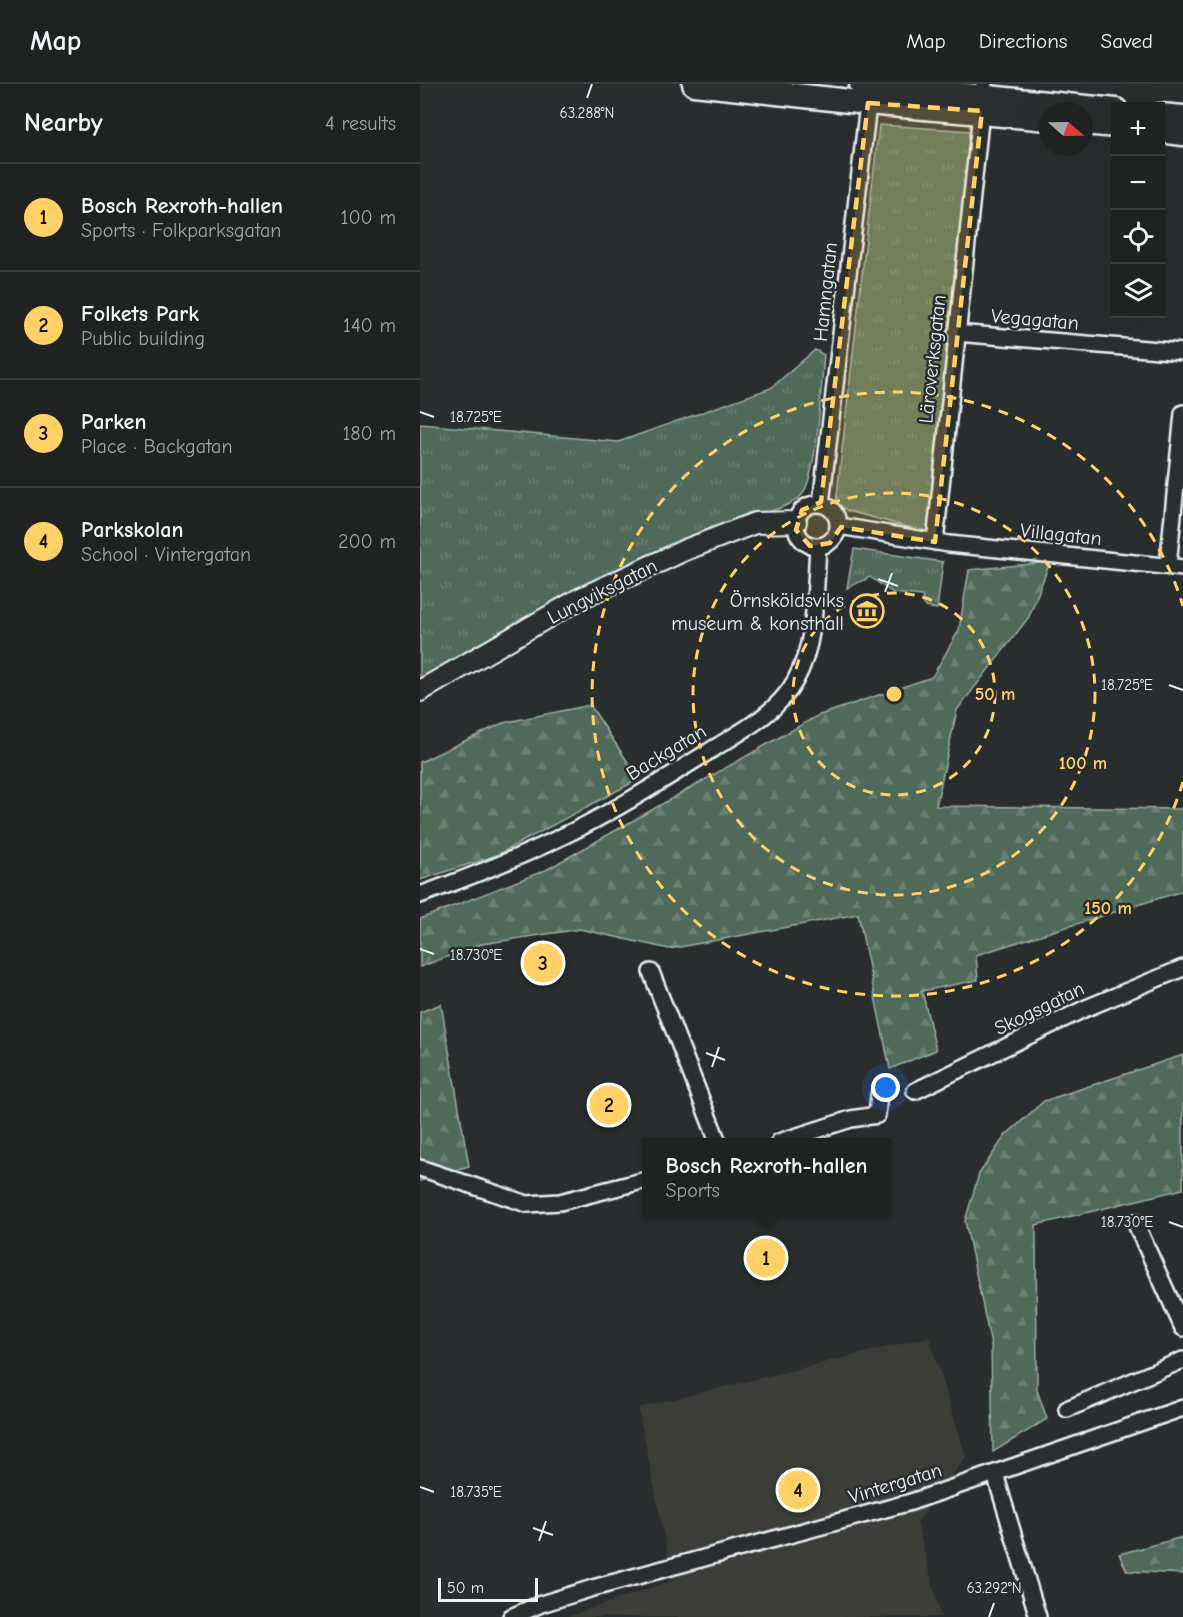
<!DOCTYPE html>
<html lang="en">
<head>
<meta charset="utf-8">
<style>
  :root { --surface:#202222; --page:#2d2f2f; --text:#f1f3f6; --muted:#a2a4a5; --line:#3d3f40; --accent:#ffd166 }
  body { margin:0; font-family:"Comic Neue",sans-serif; background:var(--page); color:var(--text) }
  .controls { position:absolute; right:18px; top:18px; display:grid; overflow:hidden; border-radius:0px; box-shadow:0 6px 24px #0002 }
  .controls button { width:54px; height:54px; display:grid; place-items:center; padding:0; border:0; border-bottom:2px solid var(--line); background:var(--surface); color:var(--text); font:30px sans-serif }
  .compass { position:absolute; left:619px; top:18px; width:54px; height:54px; border-radius:50%; background:var(--surface); box-shadow:0 6px 24px #0002; rotate:110deg }
  .scale { position:absolute; left:18px; bottom:15px; width:100px; box-sizing:border-box; padding-left:6px; border:3px solid #e8f1f8; border-top:0; font-size:16px; line-height:21px; white-space:nowrap; color:#e8f1f8; -webkit-text-stroke:4px #2a2d2e; paint-order:stroke }
  .you { position:absolute; left:466px; top:1004px; width:21px; height:21px; margin:-15px; border:4px solid #fff; border-radius:50%; background:#1a73e8; box-shadow:0 0 0 9px #1a73e833 }
  .badge { display:grid; place-items:center; width:39px; height:39px; border-radius:50%; background:var(--accent); color:#111; font-size:20px; font-weight:700 }
  .pin { position:absolute; translate:-50% -50%; border:3px solid #fff; box-shadow:0 2px 6px #0006 }
  .popup { position:absolute; left:222px; top:1054px; width:249px; height:78px; box-sizing:border-box; display:grid; place-content:center; border-radius:0px; background:var(--surface); filter:drop-shadow(0 2px 4px #0005); font-size:20px; white-space:nowrap; color:var(--muted) }
  .popup b { font-size:22px; color:var(--text) }
  .popup::after { content:''; position:absolute; left:50%; top:100%; margin-left:-12px; border:12px solid transparent; border-top-color:var(--surface) }
  .list { margin:0; padding:0; list-style:none }
  h2 { display:flex; justify-content:space-between; align-items:center; height:78px; margin:0; padding:0 24px; font-size:26px }
  h2 small { font-size:20px; font-weight:400; color:var(--muted) }
  .list li { display:grid; grid-template-columns:39px 1fr auto; gap:18px; align-items:center; box-sizing:border-box; height:108px; padding:0 24px; border-top:2px solid var(--line) }
  .list b { display:block; font-size:22px; white-space:nowrap }
  .list p { margin:0; font-size:20px; white-space:nowrap; color:var(--muted) }
  .list em { font-size:20px; font-style:normal; color:var(--muted) }
  .icon { flex:none; width:33px; height:33px; fill:none; stroke:currentColor; stroke-width:2; stroke-linecap:round; stroke-linejoin:round }
  .map { position:relative; flex:none; width:763px; height:1533px; overflow:hidden }
  header { display:flex; align-items:center; gap:36px; box-sizing:border-box; height:84px; padding:0 30px; background:var(--surface); border-bottom:2px solid var(--line) }
  header strong { font-size:28px }
  nav { display:flex; gap:33px; margin-inline-start:auto; font-size:21px }
  main { display:flex }
  aside { flex:1; background:var(--surface) }
  .map>svg:first-child { display:block }
  .built { fill:#3c3c38 }
  .forest { fill:url(#forest-firs); stroke:#9caea8; stroke-width:1.5 }
  .park { fill:url(#park-tufts); stroke:#9caea8; stroke-width:1.5 }
  .lines { fill:none; stroke-linecap:round; stroke-linejoin:round }
  .minor-casing { stroke:#e8f1f8; stroke-width:20 }
  .tertiary-casing { stroke:#e8f1f8; stroke-width:24 }
  .secondary-casing { stroke:#e8f1f8; stroke-width:27 }
  .minor { stroke:#2a2d2e; stroke-width:15 }
  .tertiary { stroke:#2a2d2e; stroke-width:20 }
  .secondary { stroke:#2a2d2e; stroke-width:22 }
  .marked { fill:#ffd166; fill-opacity:0.2; stroke:#ffd166; stroke-width:4.5; stroke-dasharray:12 8; stroke-linejoin:round }
  .ticks { fill:none; stroke:#e8f1f8; stroke-width:2 }
  .ring { fill:none; stroke:#ffd166; stroke-width:3; stroke-dasharray:10 8 }
  .labels { text-anchor:middle; stroke-width:5; stroke-linejoin:round; paint-order:stroke }
  .street-label { font-size:20px; fill:#e8f1f8; stroke:#2a2d2e }
  .poi-label { font-size:20px; fill:#e8f1f8; stroke:#2a2d2e; text-anchor:end }
  .ticks-label { font-size:15px; text-anchor:middle; fill:#e8f1f8; stroke:#2a2d2e; stroke-width:5; stroke-linejoin:round; paint-order:stroke }
  .centre { fill:#ffd166; stroke:#2a2d2e; stroke-width:3 }
  .ring-label { font-size:18px; text-anchor:middle; font-weight:bold; fill:#ffd166; stroke:#2a2d2e; stroke-width:5; stroke-linejoin:round; paint-order:stroke }
</style>
</head>
<body>
<header>
<strong>Map</strong>
<nav><a>Map</a><a>Directions</a><a>Saved</a></nav>
</header>
<main>
<aside>
<h2>Nearby<small>4 results</small></h2>
<ul class="list">
<li><span class="badge">1</span><div><b>Bosch Rexroth-hallen</b><p>Sports · Folkparksgatan</p></div><em>100 m</em></li>
<li><span class="badge">2</span><div><b>Folkets Park</b><p>Public building</p></div><em>140 m</em></li>
<li><span class="badge">3</span><div><b>Parken</b><p>Place · Backgatan</p></div><em>180 m</em></li>
<li><span class="badge">4</span><div><b>Parkskolan</b><p>School · Vintergatan</p></div><em>200 m</em></li>
</ul>
</aside>
<div class="map">
<svg width="763" height="1533" viewBox="0 0 763 1533">
  <defs>
    <pattern id="forest-firs" width="22" height="20" patternUnits="userSpaceOnUse" patternTransform="scale(1.5)"><rect width="22" height="20" fill="#506a59"/><path d="M5 1l3.5 6h-7zM16 11l3.5 6h-7z" fill="#698072"/></pattern>
    <pattern id="park-tufts" width="24" height="20" patternUnits="userSpaceOnUse" patternTransform="scale(1.5)"><rect width="24" height="20" fill="#506a59"/><path d="M3 7l-1-3M5 7V3M7 7l1-3M15 17l-1-3M17 17v-4M19 17l1-3" fill="none" stroke="#698072"/></pattern>
  </defs>
  <rect width="100%" height="100%" fill="#2a2d2e"/>
  <filter id="ink" filterUnits="userSpaceOnUse"><feTurbulence type="fractalNoise" baseFrequency=".0167" numOctaves="2"/><feDisplacementMap in="SourceGraphic" scale="12" xChannelSelector="R" yChannelSelector="G"/><feConvolveMatrix kernelMatrix="1 2 1 2 8 2 1 2 1" color-interpolation-filters="sRGB"/></filter>
  <g filter="url(#ink)">
    <path class="built" d="M 509,1253 L 546,1373 L 497,1439 L 521,1533 L 147,1533 L 253,1496 L 218,1324 Z"/>
    <path class="forest" d="M 630,478 L 609,533 L 537,626 L 516,722 L 763,725 L 763,807 L 556,871 L 558,896 L 502,907 L 516,966 L 470,985 L 438,830 L 249,865 L 160,845 L 62,860 L 0,883 L 0,835 L 126,786 L 397,632 L 512,593 L 539,546 L 549,486 Z
      M 170,621 L 219,695 L 77,771 L 0,796 L 0,678 L 83,639 Z
      M 21,920 L 49,1082 L 0,1097 L 0,928 Z
      M 763,971 L 763,1105 L 616,1141 L 617,1306 L 627,1335 L 573,1368 L 571,1261 L 545,1137 L 559,1090 L 585,1052 L 624,1017 Z
      M 763,1453 L 763,1490 L 707,1487 L 699,1470 Z"/>
    <path class="park" d="M 459,41 L 551,47 L 510,449 L 428,427 L 416,419 Z
      M 395,266 L 404,271 C 401,300 398,393 381,412 C 370,423 349,427 335,432 L 0,602 L 0,340 L 198,358 L 351,304 Z
      M 434,465 L 523,478 L 517,525 L 505,523 L 502,512 L 473,509 L 450,493 L 427,504 Z"/>
    <g class="lines">
      <g class="minor-casing">
        <path id="minor" d="M 536,249 L 763,268
          M376 441a21 21 0 1 1 42 0a21 21 0 1 1-42 0Z
          M 401,420 L 449,12
          M 419,442 L 529,460 L 763,484
          M 515,458 L 564,0
          M 748,482 L 763,329
          M 0,811 C 47,794 94,776 139,754 C 190,730 240,698 288,668 C 320,648 357,630 375,597 C 397,558 395,506 398,463
          M 231,888 L 298,1058
          M 495,1007 L 664,925 L 763,884
          M 359,1058 L 431,1035 L 457,1031 L 459,1010
          M 0,1084 L 107,1120 L 140,1118 L 226,1096
          M 715,1138 L 763,1244
          M 647,1325 L 763,1276
          M 575,1390 L 618,1533
          M 91,1533 L 121,1520 L 173,1504 L 491,1418 L 763,1324"/>
      </g>
      <g class="tertiary-casing">
        <path id="tertiary" d="M 0,607 L 161,514 L 265,466 L 335,439 L 376,438"/>
      </g>
      <g class="secondary-casing">
        <path id="secondary" d="M 274,0 L 448,19 L 628,35
          M 441,0 L 696,26
          M 740,31 L 763,33
          M 664,39 L 696,42
          M 740,47 L 763,50"/>
      </g>
      <use href="#minor" class="minor"/>
      <use href="#tertiary" class="tertiary"/>
      <use href="#secondary" class="secondary"/>
    </g>
  </g>
  <path class="marked" d="M 448,19 L 562,27 L 515,458 L 421,443 L 410,459 L 390,462 L 376,446 L 382,426 L 401,418 Z"/>
  <path class="ticks" d="M 167,14 L 172,0M 0,328 L 14,333M 458,495 L 478,502M 465,508 L 472,489M 749,601 L 763,606M 0,865 L 14,870M 286,969 L 305,976M 292,983 L 299,963M 749,1138 L 763,1143M 0,1403 L 14,1408M 113,1444 L 133,1451M 119,1457 L 126,1437M 569,1533 L 574,1519"/>
  <g class="ring">
    <circle cx="474" cy="610" r="101"/>
    <circle cx="474" cy="610" r="201"/>
    <path d="M763 698A302 302 0 1 1 763 522"/>
  </g>
  <defs>
    <g id="museum-ring" transform="scale(1.725)"><circle r="9.5" fill="#2a2d2e" stroke="#ffd166" stroke-width="1.5"/><path d="M0-6L6-3V-2H-6V-3ZM-5-1h2V3h-2ZM-1-1h2V3h-2ZM3-1h2V3H3ZM-6 4H6V6H-6Z" fill="#ffd166"/></g>
  </defs>
  <g fill-rule="evenodd">
    <use href="#museum-ring" x="447" y="527"/>
  </g>
  <g class="labels">
    <g class="street-label">
      <text transform="translate(405 208) rotate(-84)" y="7">Hamngatan</text>
      <text transform="translate(615 235) rotate(5)" y="7">Vegagatan</text>
      <text transform="translate(512 275) rotate(-84)" y="7">Läroverksgatan</text>
      <text transform="translate(641 450) rotate(6)" y="7">Villagatan</text>
      <text transform="translate(182 507) rotate(-27)" y="7">Lungviksgatan</text>
      <text transform="translate(246 668) rotate(-31)" y="7">Backgatan</text>
      <text transform="translate(619 924) rotate(-26)" y="7">Skogsgatan</text>
      <text transform="translate(475 1399) rotate(-17)" y="7">Vintergatan</text>
    </g>
    <g class="poi-label">
      <text x="424" y="523">Örnsköldsviks<tspan x="424" dy="23">museum &amp; konsthall</tspan></text>
    </g>
  </g>
  <g class="ticks-label">
    <text x="167" y="34">63.288°N</text>
    <text x="56" y="338">18.725°E</text>
    <text x="707" y="606">18.725°E</text>
    <text x="56" y="876">18.730°E</text>
    <text x="707" y="1143">18.730°E</text>
    <text x="56" y="1413">18.735°E</text>
    <text x="574" y="1509">63.292°N</text>
  </g>
  <circle cx="474" cy="610" r="9" class="centre"/>
  <g class="ring-label">
    <text x="575" y="616">50 m</text>
    <text x="663" y="685">100 m</text>
    <text x="688" y="830">150 m</text>
  </g>
</svg>
<div class="controls">
<button>+</button>
<button>−</button>
<button><svg class="icon" aria-label="locate" viewBox="0 0 24 24"><circle cx="12" cy="12" r="6"/><path d="M12 2v4M12 18v4M2 12h4M18 12h4"/></svg></button>
<button><svg class="icon" aria-label="layers" viewBox="0 0 24 24"><path d="M12 4l9 5-9 5-9-5zM3 14l9 5 9-5"/></svg></button>
</div>
<svg class="compass" viewBox="-18 -18 36 36"><path d="M0-13l5 13h-10z" fill="#e53935"/><path d="M0 13l5-13h-10z" fill="#a2a4a5"/></svg>
<div class="scale">50 m</div>
<div class="you"></div>
<div class="pin badge" style="left:346px;top:1174px">1</div>
<div class="popup"><b>Bosch Rexroth-hallen</b>Sports</div>
<div class="pin badge" style="left:189px;top:1021px">2</div>
<div class="pin badge" style="left:123px;top:879px">3</div>
<div class="pin badge" style="left:378px;top:1406px">4</div>
</div>
</main>
</body>
</html>
